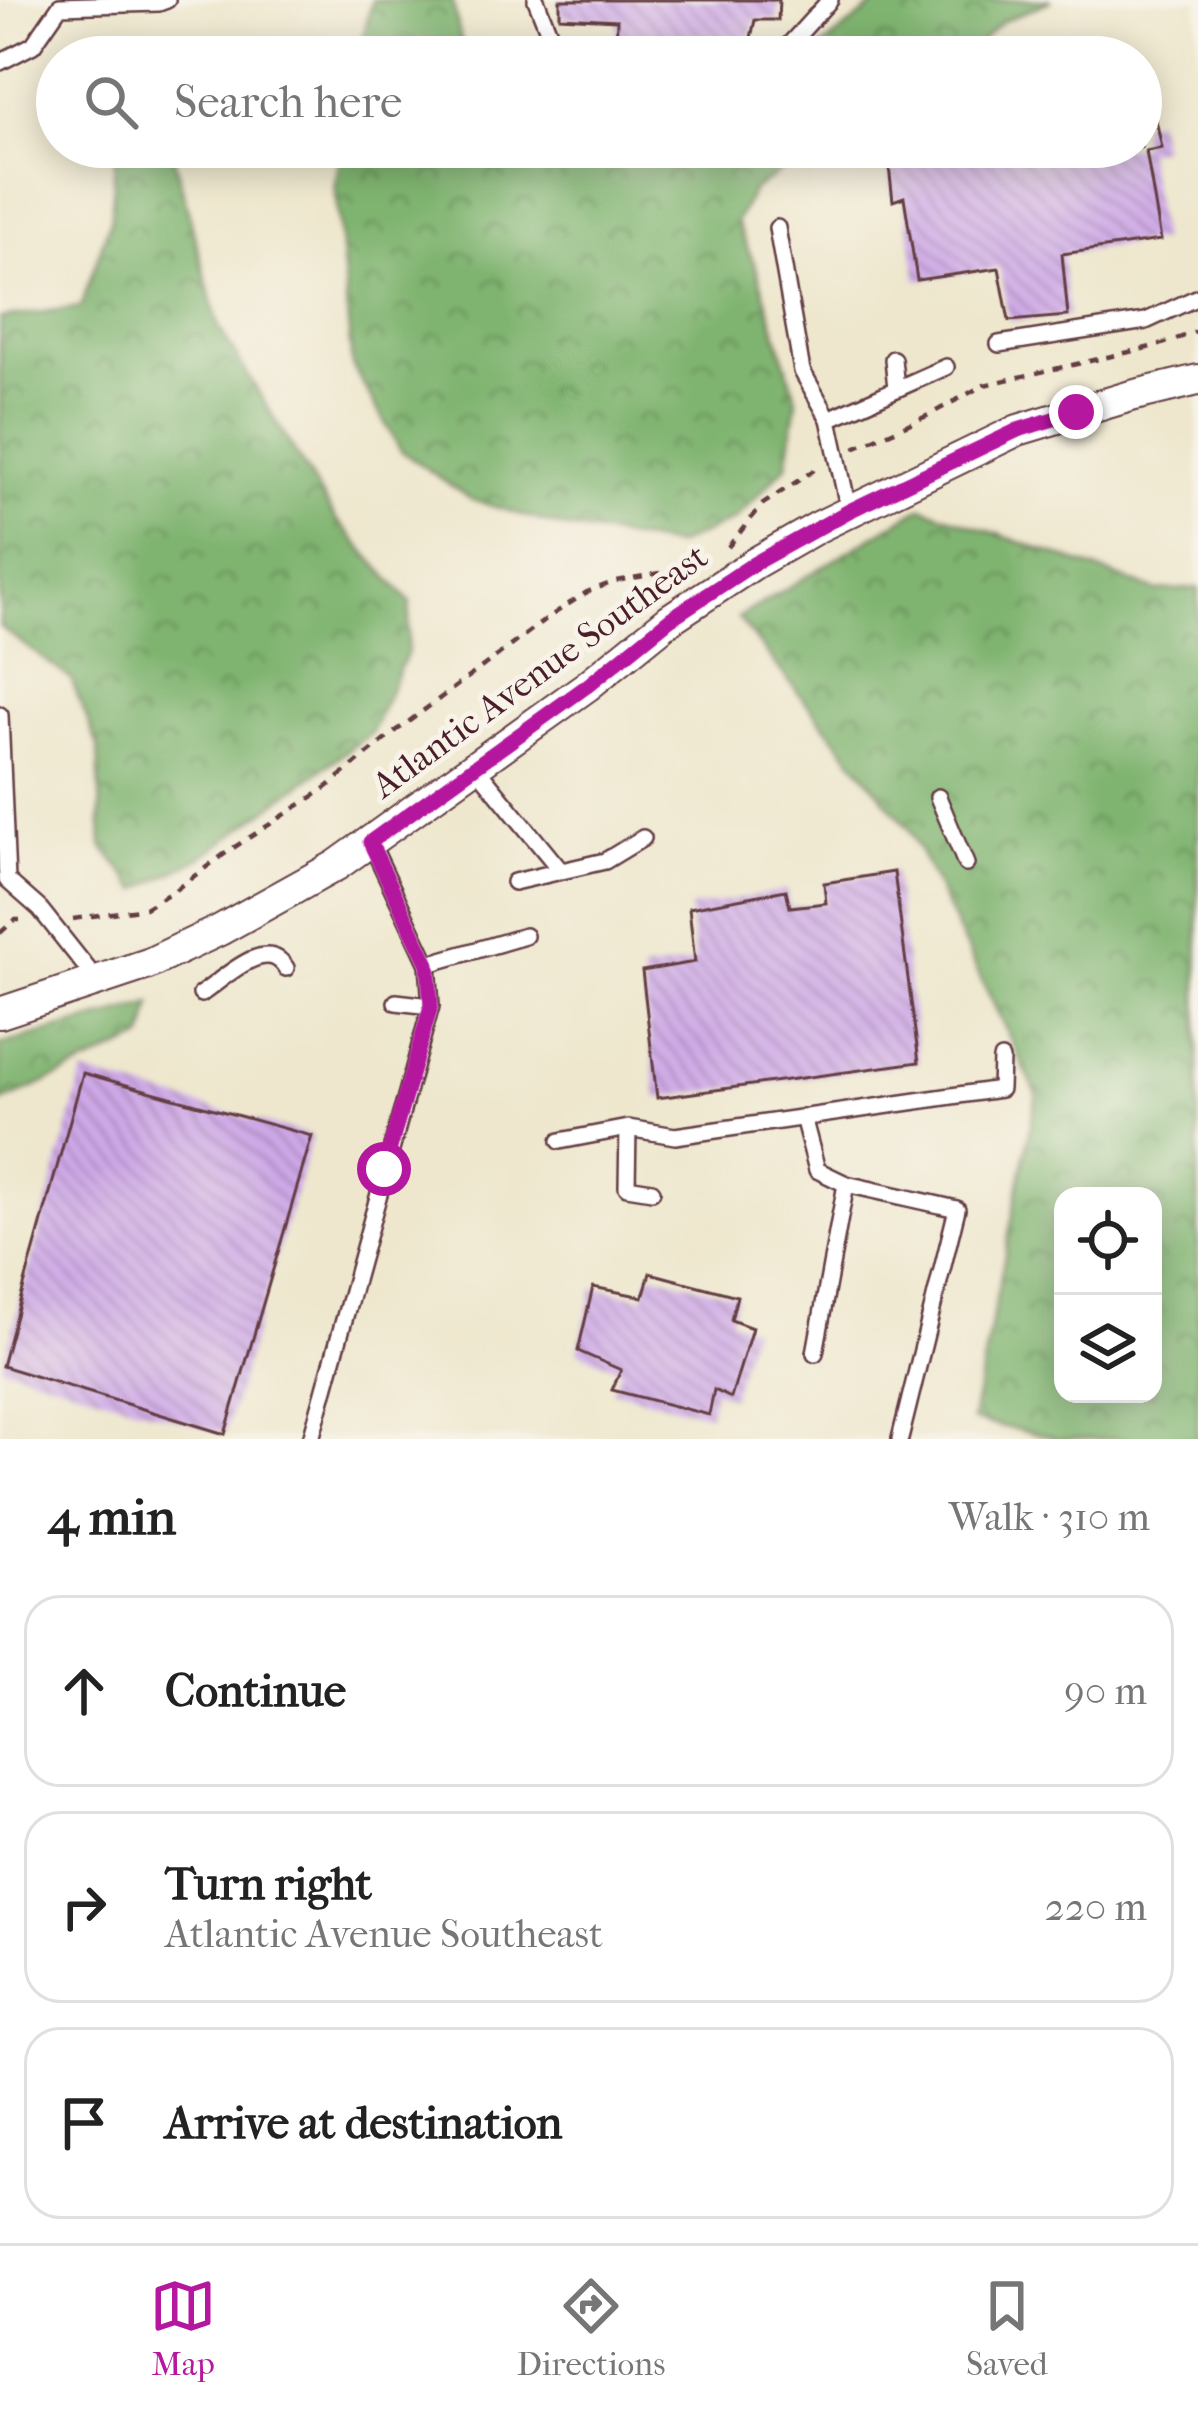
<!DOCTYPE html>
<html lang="en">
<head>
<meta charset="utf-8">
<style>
  :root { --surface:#fff; --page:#f6f6f6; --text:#222; --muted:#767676; --line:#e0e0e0; --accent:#b5179e }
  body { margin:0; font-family:"IM FELL French Canon",serif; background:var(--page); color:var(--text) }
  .controls { position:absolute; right:36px; bottom:36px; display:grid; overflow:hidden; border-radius:24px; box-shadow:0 6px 30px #0003 }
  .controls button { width:108px; height:108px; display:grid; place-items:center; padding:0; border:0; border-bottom:3px solid var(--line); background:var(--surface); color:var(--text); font:60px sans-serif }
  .stop { position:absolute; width:36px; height:36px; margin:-27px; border:9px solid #b5179e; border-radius:50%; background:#fff }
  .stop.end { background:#b5179e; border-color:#fff; box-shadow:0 3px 12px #0008 }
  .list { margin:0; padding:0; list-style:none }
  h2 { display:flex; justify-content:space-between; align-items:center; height:156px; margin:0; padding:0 48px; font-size:51px }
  h2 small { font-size:39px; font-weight:400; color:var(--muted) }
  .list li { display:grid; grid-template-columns:78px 1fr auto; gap:36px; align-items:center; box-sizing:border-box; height:192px; margin:0 24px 24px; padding:0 24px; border:3px solid var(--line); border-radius:36px }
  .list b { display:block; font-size:45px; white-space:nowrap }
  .list p { margin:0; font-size:39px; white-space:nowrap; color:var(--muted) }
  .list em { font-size:39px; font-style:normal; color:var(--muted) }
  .icon { flex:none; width:66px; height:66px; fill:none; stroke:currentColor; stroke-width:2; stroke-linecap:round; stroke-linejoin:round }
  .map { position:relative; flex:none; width:1198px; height:1439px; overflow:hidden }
  .search { position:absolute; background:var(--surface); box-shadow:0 6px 30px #0003; left:36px; right:36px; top:36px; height:132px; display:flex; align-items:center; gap:30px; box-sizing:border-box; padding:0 42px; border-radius:66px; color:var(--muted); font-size:45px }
  .sheet { height:804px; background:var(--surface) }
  nav { display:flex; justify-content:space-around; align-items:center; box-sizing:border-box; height:168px; border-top:3px solid var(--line); background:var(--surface); font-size:33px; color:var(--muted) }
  nav a { display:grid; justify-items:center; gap:6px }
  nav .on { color:var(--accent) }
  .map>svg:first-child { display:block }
  .forest { fill:url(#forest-crowns); stroke:#646a4e; stroke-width:3; fill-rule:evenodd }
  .building { fill:url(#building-back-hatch) }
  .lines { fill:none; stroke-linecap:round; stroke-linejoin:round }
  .service-casing { stroke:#633d43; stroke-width:20 }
  .minor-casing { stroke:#633d43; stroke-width:34 }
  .path { stroke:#633d43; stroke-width:4.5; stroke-dasharray:9 9; stroke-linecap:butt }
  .service { stroke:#fff; stroke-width:15 }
  .minor { stroke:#fff; stroke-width:30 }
  .route { stroke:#b5179e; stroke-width:15 }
  .labels { text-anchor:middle; stroke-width:10; stroke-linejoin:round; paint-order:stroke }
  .street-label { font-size:36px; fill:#4a1f2b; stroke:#f7f3e8 }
</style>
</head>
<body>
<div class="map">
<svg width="1198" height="1439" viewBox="0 0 1198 1439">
  <defs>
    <pattern id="forest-crowns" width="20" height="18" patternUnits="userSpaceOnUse" patternTransform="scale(3)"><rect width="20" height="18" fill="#7fb470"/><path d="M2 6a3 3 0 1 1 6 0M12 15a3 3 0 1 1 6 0" fill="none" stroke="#6a925c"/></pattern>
    <pattern id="building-back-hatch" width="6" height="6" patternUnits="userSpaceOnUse" patternTransform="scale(3)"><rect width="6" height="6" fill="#cea8e7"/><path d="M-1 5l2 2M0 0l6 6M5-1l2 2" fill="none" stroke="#a988bb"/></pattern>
  </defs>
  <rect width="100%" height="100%" fill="#f7f3e8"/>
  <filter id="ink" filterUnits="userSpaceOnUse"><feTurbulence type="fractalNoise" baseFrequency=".00833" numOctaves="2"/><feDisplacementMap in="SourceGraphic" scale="24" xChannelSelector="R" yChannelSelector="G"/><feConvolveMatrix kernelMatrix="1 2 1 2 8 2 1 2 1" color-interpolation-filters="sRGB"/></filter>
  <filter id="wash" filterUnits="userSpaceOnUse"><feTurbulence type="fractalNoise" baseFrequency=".004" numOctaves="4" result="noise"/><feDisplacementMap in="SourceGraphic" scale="48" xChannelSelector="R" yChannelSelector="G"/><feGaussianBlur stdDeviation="2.7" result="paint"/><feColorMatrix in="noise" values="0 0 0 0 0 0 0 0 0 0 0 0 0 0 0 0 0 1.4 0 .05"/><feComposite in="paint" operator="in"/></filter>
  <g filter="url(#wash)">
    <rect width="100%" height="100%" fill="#eee7cd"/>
    <path class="forest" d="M 372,0 L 452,0 L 465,57 L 359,57 Z
      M 881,0 L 1052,0 L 1001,22 L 965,57 L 810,57 Z
      M 116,147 L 171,147 L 219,328 L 335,518 L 410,602 L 407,652 L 371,733 L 202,857 L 138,890 L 102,846 L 98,746 L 71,679 L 0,627 L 0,318 L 81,307 L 111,218 Z
      M 342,147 L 817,147 L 753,190 L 736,222 L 757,270 L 797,400 L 787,465 L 735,519 L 675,546 L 562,527 L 472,500 L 401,451 L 352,365 L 335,185 Z
      M 922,507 L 1157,591 L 1198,588 L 1198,1439 L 1060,1439 L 972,1420 L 1037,1094 L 909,829 L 738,618 ZM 1063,1196 L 1153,1196 L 1153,1394 L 1063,1394 Z
      M 152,1004 L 144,1038 L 0,1103 L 0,1045 Z"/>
    <g id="blocks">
      <path class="building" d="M 560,0 L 779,0 L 778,20 L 755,20 L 750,42 L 712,42 L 711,57 L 616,57 L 617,20 L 560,17 Z
        M 1156,120 L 1162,148 L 1146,151 L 1161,240 L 1062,254 L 1068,316 L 1009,321 L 999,268 L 917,280 L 904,197 L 893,201 L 887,149 L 1141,147 L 1141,122 Z
        M 894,872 L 919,1062 L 657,1098 L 642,971 L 695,962 L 689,908 L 786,890 L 790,907 L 826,903 L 824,883 Z
        M 83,1073 L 312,1136 L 225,1434 L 2,1366 Z
        M 650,1273 L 737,1296 L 731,1320 L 752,1328 L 731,1398 L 714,1390 L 709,1415 L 612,1390 L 621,1370 L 578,1351 L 593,1287 L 643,1297 Z"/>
    </g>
  </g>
  <g filter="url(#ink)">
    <use href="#blocks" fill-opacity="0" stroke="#633d43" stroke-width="3"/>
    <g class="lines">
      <g class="service-casing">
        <path id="service" d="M 536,0 L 552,40 L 569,57
          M 778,57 L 830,0
          M 0,62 L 33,45 L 60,6 L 159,3 L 167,0
          M 777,228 L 802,371 L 829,419 L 849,511
          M 999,344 L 1146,321 L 1198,297
          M 893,359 L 896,388
          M 829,419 L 946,367
          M 0,715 L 7,880 L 40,909 L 98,982
          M 475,766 L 561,871
          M 938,797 L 966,864
          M 514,882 L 605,861 L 643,838
          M 428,964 L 525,936
          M 201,994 C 224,979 266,935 286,968
          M 396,1002 L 431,1006
          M 803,1117 L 817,1170 L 846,1184 L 957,1209 L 900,1439
          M 628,1128 L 627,1187 L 652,1191
          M 560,1141 L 628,1128 L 675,1136 L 1000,1089 L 1001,1059
          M 815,1353 L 846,1184
          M 311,1439 L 431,1006 L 428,964 L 370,841"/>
      </g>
      <g class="minor-casing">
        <path id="minor" d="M 0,1013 L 148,964 L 220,930 L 337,865 L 587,686 L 670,619 L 755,563 L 818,527 L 1018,430 L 1131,396 L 1198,380"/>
      </g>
      <path class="path" d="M 854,448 L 929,415 L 984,385 L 1160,345 L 1198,331
        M 728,547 L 763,504 L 817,468
        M 73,919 L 145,908 L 175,890 L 230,850 L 326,788 L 392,734 L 549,617 L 587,592 L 616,581 L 694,567
        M 0,933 L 15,920 L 20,920"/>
      <use href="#service" class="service"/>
      <use href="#minor" class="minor"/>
    </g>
  </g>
  <g class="lines" filter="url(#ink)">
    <path class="route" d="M 384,1169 L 431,1006 L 428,964 L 370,842 L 587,686 L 670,619 L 755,563 L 849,511 L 1018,430 L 1076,412"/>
  </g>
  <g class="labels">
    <g class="street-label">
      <text transform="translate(539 670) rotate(-36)" y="13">Atlantic Avenue Southeast</text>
    </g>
  </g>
</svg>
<div class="controls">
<button><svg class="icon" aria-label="locate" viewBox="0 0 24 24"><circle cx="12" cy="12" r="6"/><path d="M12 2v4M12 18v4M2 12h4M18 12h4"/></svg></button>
<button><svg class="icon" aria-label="layers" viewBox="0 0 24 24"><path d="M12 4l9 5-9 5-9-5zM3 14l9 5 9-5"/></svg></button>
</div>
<div class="stop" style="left:384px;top:1169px"></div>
<div class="stop end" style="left:1076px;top:412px"></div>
<div class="search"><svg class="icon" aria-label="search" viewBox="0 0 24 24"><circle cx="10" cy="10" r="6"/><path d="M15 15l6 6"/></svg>Search here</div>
</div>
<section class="sheet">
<h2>4 min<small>Walk · 310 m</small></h2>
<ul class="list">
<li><svg class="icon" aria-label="ahead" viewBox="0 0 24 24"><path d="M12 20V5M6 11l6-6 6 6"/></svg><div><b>Continue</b></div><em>90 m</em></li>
<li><svg class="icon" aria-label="right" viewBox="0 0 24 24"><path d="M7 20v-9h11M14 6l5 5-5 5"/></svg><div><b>Turn right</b><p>Atlantic Avenue Southeast</p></div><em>220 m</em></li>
<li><svg class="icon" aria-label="arrive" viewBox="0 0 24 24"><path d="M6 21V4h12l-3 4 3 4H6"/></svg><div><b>Arrive at destination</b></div></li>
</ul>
</section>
<nav>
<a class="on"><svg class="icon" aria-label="map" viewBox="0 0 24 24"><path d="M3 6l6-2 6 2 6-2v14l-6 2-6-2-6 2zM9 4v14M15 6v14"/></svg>Map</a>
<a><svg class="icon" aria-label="directions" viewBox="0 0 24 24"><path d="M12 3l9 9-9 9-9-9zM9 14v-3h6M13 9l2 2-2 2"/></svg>Directions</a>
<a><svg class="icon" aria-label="saved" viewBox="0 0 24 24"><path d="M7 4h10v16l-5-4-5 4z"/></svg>Saved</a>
</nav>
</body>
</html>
